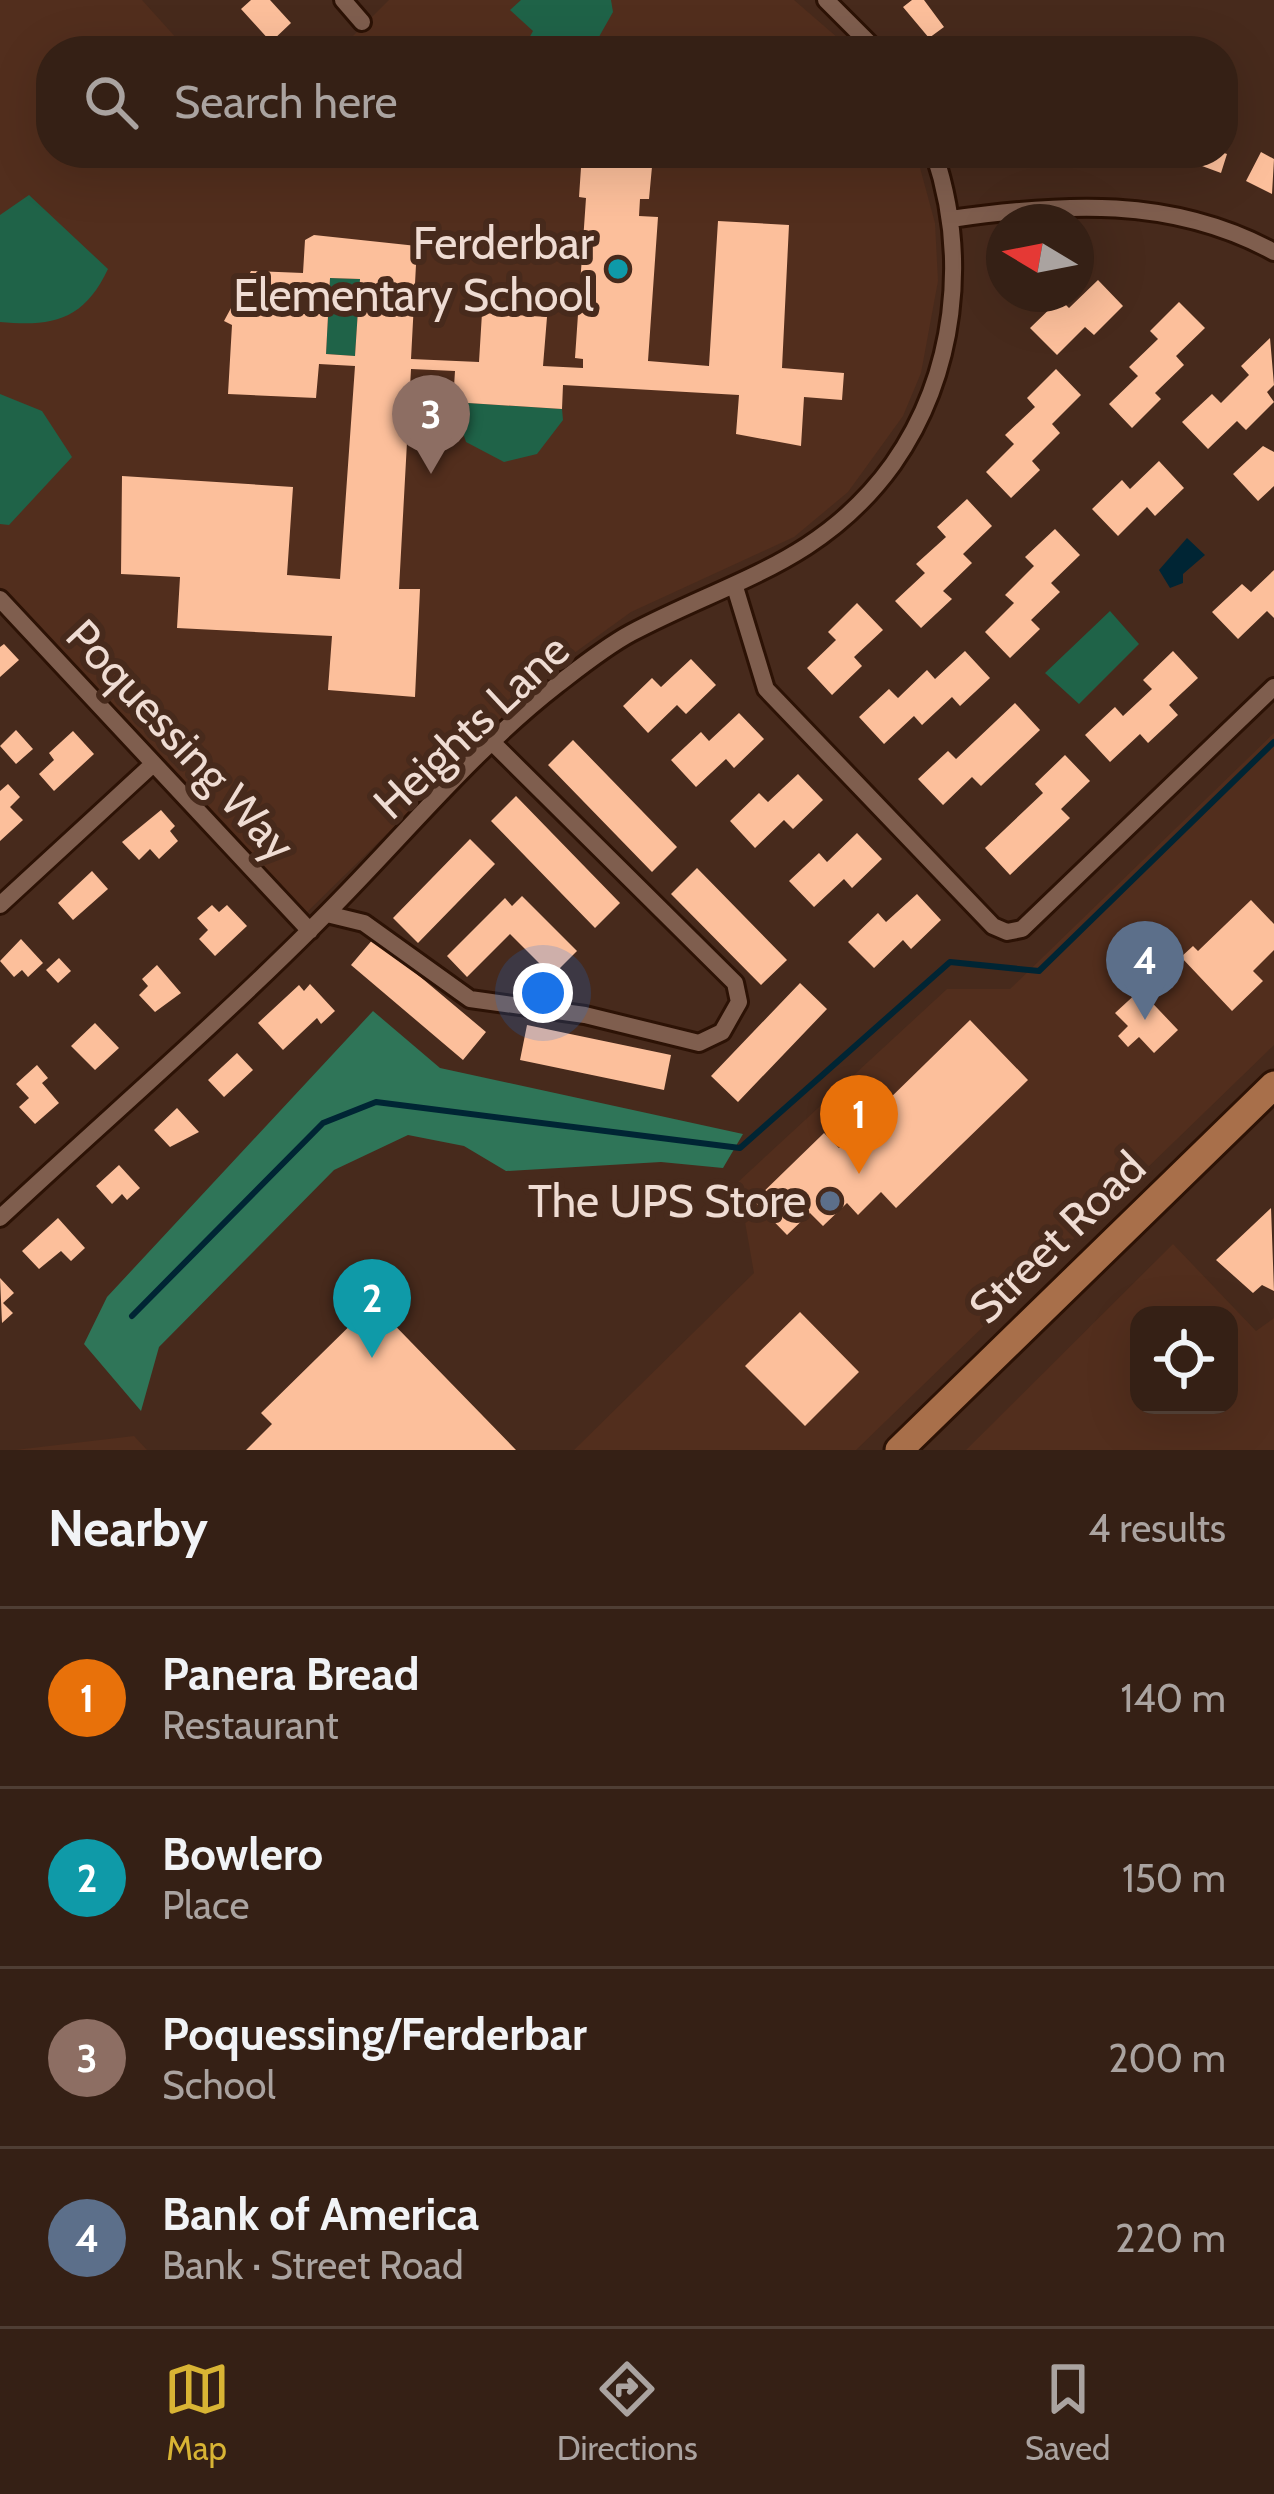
<!DOCTYPE html>
<html lang="en">
<head>
<meta charset="utf-8">
<style>
  :root { --surface:#352015; --page:#3d281e; --text:#f1f3f6; --muted:#aaa3a0; --line:#4f3e34; --accent:#d8b434 }
  body { margin:0; font-family:Cabin,sans-serif; background:var(--page); color:var(--text) }
  .controls { position:absolute; right:36px; bottom:36px; display:grid; overflow:hidden; border-radius:24px; box-shadow:0 12px 48px #0002 }
  .controls button { width:108px; height:108px; display:grid; place-items:center; padding:0; border:0; border-bottom:3px solid var(--line); background:var(--surface); color:var(--text); font:60px sans-serif }
  .compass { position:absolute; left:986px; top:204px; width:108px; height:108px; border-radius:50%; background:var(--surface); box-shadow:0 12px 48px #0002; rotate:280deg }
  .you { position:absolute; left:543px; top:993px; width:42px; height:42px; margin:-30px; border:9px solid #fff; border-radius:50%; background:#1a73e8; box-shadow:0 0 0 18px #1a73e833 }
  .badge { display:grid; place-items:center; width:78px; height:78px; border-radius:50%; background:var(--accent); color:#fff; font-size:39px; font-weight:700 }
  .pin { position:absolute; translate:-50% -99px; filter:drop-shadow(0 3px 6px #0008) }
  .pin::after { content:''; position:absolute; top:63px; width:42px; height:36px; background:inherit; clip-path:polygon(0 0,100% 0,50% 100%) }
  .list { margin:0; padding:0; list-style:none }
  h2 { display:flex; justify-content:space-between; align-items:center; height:156px; margin:0; padding:0 48px; font-size:51px }
  h2 small { font-size:39px; font-weight:400; color:var(--muted) }
  .list li { display:grid; grid-template-columns:78px 1fr auto; gap:36px; align-items:center; box-sizing:border-box; height:180px; padding:0 48px; border-top:3px solid var(--line) }
  .list b { display:block; font-size:45px; white-space:nowrap }
  .list p { margin:0; font-size:39px; white-space:nowrap; color:var(--muted) }
  .list em { font-size:39px; font-style:normal; color:var(--muted) }
  .icon { flex:none; width:66px; height:66px; fill:none; stroke:currentColor; stroke-width:2; stroke-linecap:round; stroke-linejoin:round }
  .map { position:relative; flex:none; width:1274px; height:1450px; overflow:hidden }
  .search { position:absolute; background:var(--surface); box-shadow:0 12px 48px #0002; left:36px; right:36px; top:36px; height:132px; display:flex; align-items:center; gap:30px; box-sizing:border-box; padding:0 42px; border-radius:48px; color:var(--muted); font-size:45px }
  .sheet { height:876px; background:var(--surface) }
  nav { display:flex; justify-content:space-around; align-items:center; box-sizing:border-box; height:168px; border-top:3px solid var(--line); background:var(--surface); font-size:33px; color:var(--muted) }
  nav a { display:grid; justify-items:center; gap:6px }
  nav .on { color:var(--accent) }
  .map>svg:first-child { display:block }
  .built { fill:#522e1d; fill-rule:evenodd }
  .green { fill:#1f6348 }
  .forest { fill:#2f7558 }
  .water { fill:#002534 }
  .lines { fill:none; stroke-linecap:round; stroke-linejoin:round }
  .stream { stroke:#002534; stroke-width:6 }
  .building { fill:#fcbf9b; fill-rule:evenodd }
  .minor-casing { stroke:#2c1205; stroke-width:22 }
  .primary-casing { stroke:#2c1205; stroke-width:33 }
  .minor { stroke:#7f5e4e; stroke-width:16 }
  .primary { stroke:#a86f4a; stroke-width:27 }
  .culture-dot { fill:#0f9aa8; stroke:#472a1c; stroke-width:4.5 }
  .service-dot { fill:#5c6f8a; stroke:#472a1c; stroke-width:4.5 }
  .labels { text-anchor:middle; stroke-width:12; stroke-linejoin:round; paint-order:stroke }
  .poi-label { font-size:45px; fill:#efdcd3; stroke:#472a1c; text-anchor:end }
  .street-label { font-size:45px; fill:#efdcd3; stroke:#472a1c }
</style>
</head>
<body>
<div class="map">
<svg width="1274" height="1450" viewBox="0 0 1274 1450">
  <rect width="100%" height="100%" fill="#472a1c"/>
  <path class="built" d="M 0,0 L 142,0 L 188,51 L 51,51 L 51,153 L 916,153 L 935,223 L 938,281 L 921,373 L 903,416 L 848,492 L 794,537 L 631,612 L 566,659 L 304,915 L 0,587 Z
    M 389,0 L 794,0 L 853,51 L 338,51 Z
    M 1274,733 L 1274,1045 L 856,1450 L 574,1450 L 754,1273 L 738,1182 L 947,989 L 1010,989 Z
    M 1173,1244 L 1256,1331 L 1274,1318 L 1274,1450 L 966,1450 ZM 1139,1315 L 1229,1315 L 1229,1405 L 1139,1405 Z
    M 134,1436 L 147,1450 L 15,1450 Z"/>
  <path class="green" d="M 521,0 L 611,0 L 613,12 L 591,51 L 522,51 L 533,31 L 510,10 Z
    M 29,195 L 108,269 C 84,320 53,327 0,322 L 0,215 Z
    M 330,278 L 360,279 L 355,356 L 326,354 Z
    M 0,394 L 42,411 L 72,457 L 9,525 L 0,524 Z
    M 453,402 L 562,409 L 563,420 L 537,454 L 504,462 L 466,442 Z
    M 1110,611 L 1139,644 L 1079,704 L 1045,673 Z"/>
  <path class="forest" d="M 373,1011 L 440,1068 L 743,1134 L 723,1168 L 661,1162 L 506,1171 L 464,1146 L 408,1135 L 334,1170 L 159,1347 L 141,1411 L 84,1344 L 107,1297 Z"/>
  <path class="water" d="M 1187,538 L 1205,555 L 1183,574 L 1183,583 L 1170,588 L 1159,570 Z"/>
  <g class="lines">
    <path class="stream" d="M 132,1316 L 323,1123 L 376,1102 L 740,1148 L 950,962 L 1039,971 L 1274,742"/>
  </g>
  <path class="building" d="M 251,0 L 270,0 L 291,23 L 271,42 L 241,9 Z
    M 912,0 L 924,0 L 944,27 L 929,38 L 903,7 Z
    M 1261,152 L 1274,159 L 1272,194 L 1246,181 Z
    M 582,153 L 653,156 L 649,199 L 640,199 L 639,216 L 658,217 L 648,361 L 709,366 L 718,221 L 789,225 L 782,368 L 844,373 L 842,400 L 804,397 L 801,446 L 736,434 L 739,395 L 563,385 L 562,409 L 453,402 L 455,371 L 411,369 L 399,589 L 420,589 L 415,697 L 328,690 L 332,636 L 177,628 L 180,577 L 121,574 L 122,476 L 293,487 L 287,575 L 340,579 L 355,366 L 319,364 L 316,398 L 228,394 L 232,325 L 224,321 L 251,271 L 303,273 L 305,240 L 314,235 L 417,246 L 411,359 L 479,362 L 482,313 L 547,317 L 543,366 L 583,368 L 583,359 L 575,358 L 586,198 L 579,197 ZM 330,278 L 360,279 L 355,356 L 326,354 Z
    M 1186,153 L 1224,153 L 1227,154 L 1221,173 L 1183,159 Z
    M 1098,280 L 1123,306 L 1094,335 L 1085,327 L 1057,355 L 1030,328 L 1060,299 L 1069,308 Z
    M 1179,302 L 1205,328 L 1176,356 L 1184,365 L 1155,393 L 1161,399 L 1132,428 L 1109,404 L 1138,376 L 1129,367 L 1158,339 L 1150,331 Z
    M 1270,338 L 1274,385 L 1267,392 L 1274,402 L 1246,430 L 1237,421 L 1208,449 L 1182,422 L 1212,394 L 1221,403 L 1249,375 L 1241,366 Z
    M 1056,369 L 1081,395 L 1052,424 L 1060,433 L 1032,461 L 1040,470 L 1011,498 L 986,472 L 1014,444 L 1005,435 L 1035,407 L 1027,398 Z
    M 1263,446 L 1274,452 L 1274,486 L 1258,501 L 1233,474 Z
    M 1159,461 L 1184,488 L 1155,516 L 1147,507 L 1118,536 L 1092,509 L 1122,480 L 1130,489 Z
    M 967,499 L 992,526 L 963,554 L 972,563 L 943,591 L 952,599 L 921,628 L 895,601 L 925,573 L 916,564 L 946,537 L 937,527 Z
    M 1055,529 L 1080,555 L 1051,583 L 1060,592 L 1031,620 L 1040,629 L 1010,658 L 985,632 L 1014,603 L 1005,595 L 1034,566 L 1025,557 Z
    M 1274,570 L 1274,618 L 1267,611 L 1238,639 L 1212,612 L 1242,584 L 1251,592 Z
    M 857,603 L 883,630 L 854,657 L 862,666 L 832,695 L 807,668 L 836,640 L 828,632 Z
    M 4,644 L 19,660 L 0,677 L 0,647 Z
    M 965,651 L 990,678 L 960,706 L 952,697 L 922,725 L 914,716 L 884,744 L 859,717 L 889,689 L 898,698 L 927,670 L 935,679 Z
    M 1173,651 L 1198,678 L 1169,705 L 1178,715 L 1148,743 L 1140,734 L 1110,762 L 1085,735 L 1115,707 L 1123,716 L 1152,689 L 1143,680 Z
    M 691,659 L 716,685 L 686,714 L 677,705 L 648,733 L 623,706 L 652,678 L 661,687 Z
    M 1015,703 L 1040,730 L 981,786 L 972,777 L 943,805 L 918,779 L 948,751 L 956,759 Z
    M 739,713 L 764,739 L 734,768 L 726,759 L 696,787 L 671,760 L 701,732 L 709,741 Z
    M 16,730 L 33,749 L 16,764 L 0,746 Z
    M 73,731 L 94,754 L 54,791 L 39,774 L 54,760 L 49,753 Z
    M 573,740 L 677,847 L 652,872 L 548,765 Z
    M 1065,755 L 1090,781 L 1061,809 L 1070,818 L 1010,875 L 985,848 L 1043,793 L 1035,784 Z
    M 798,774 L 823,800 L 793,829 L 784,820 L 755,848 L 730,821 L 759,793 L 768,802 Z
    M 8,784 L 20,797 L 10,807 L 23,820 L 0,841 L 0,791 Z
    M 516,796 L 620,903 L 595,928 L 491,821 Z
    M 161,810 L 175,826 L 170,831 L 178,841 L 159,859 L 150,849 L 139,860 L 122,842 Z
    M 857,833 L 882,859 L 852,888 L 844,879 L 814,907 L 789,881 L 819,853 L 827,862 Z
    M 470,839 L 495,864 L 418,943 L 393,918 Z
    M 697,868 L 787,960 L 761,985 L 671,894 Z
    M 92,871 L 108,889 L 73,920 L 58,903 Z
    M 917,894 L 941,920 L 911,949 L 903,940 L 874,968 L 848,942 L 878,913 L 886,922 Z
    M 522,896 L 577,951 L 552,976 L 510,934 L 467,977 L 447,956 L 505,898 L 512,906 Z
    M 1251,900 L 1274,924 L 1274,950 L 1253,971 L 1263,981 L 1232,1011 L 1181,957 L 1193,946 L 1198,951 Z
    M 212,905 L 219,912 L 227,905 L 247,926 L 215,956 L 199,939 L 208,930 L 197,918 Z
    M 374,938 L 486,1032 L 463,1060 L 351,965 Z
    M 21,939 L 43,963 L 28,977 L 22,970 L 14,977 L 0,961 Z
    M 59,958 L 71,971 L 58,983 L 46,970 Z
    M 157,965 L 181,993 L 155,1012 L 139,995 L 148,986 L 142,979 Z
    M 800,983 L 827,1009 L 738,1102 L 711,1076 Z
    M 310,984 L 335,1011 L 321,1024 L 317,1018 L 283,1050 L 258,1023 L 299,985 L 304,991 Z
    M 1140,990 L 1178,1030 L 1154,1053 L 1139,1037 L 1128,1047 L 1118,1036 L 1128,1026 L 1115,1013 Z
    M 970,1020 L 1028,1080 L 896,1208 L 881,1192 L 858,1215 L 847,1203 L 823,1226 L 810,1213 L 787,1235 L 754,1201 L 824,1133 L 839,1148 Z
    M 95,1023 L 119,1048 L 95,1070 L 71,1046 Z
    M 527,1025 L 671,1055 L 664,1090 L 520,1060 Z
    M 237,1053 L 253,1070 L 224,1097 L 208,1080 Z
    M 37,1065 L 48,1078 L 42,1083 L 59,1103 L 35,1124 L 19,1107 L 29,1098 L 16,1084 Z
    M 177,1108 L 199,1132 L 170,1147 L 154,1130 Z
    M 119,1165 L 140,1188 L 127,1200 L 122,1194 L 112,1204 L 96,1186 Z
    M 1271,1208 L 1274,1291 L 1262,1285 L 1253,1293 L 1216,1260 Z
    M 58,1218 L 85,1248 L 71,1261 L 61,1251 L 39,1269 L 22,1251 Z
    M 0,1278 L 14,1293 L 3,1303 L 13,1313 L 2,1323 Z
    M 373,1303 L 516,1450 L 246,1450 L 272,1424 L 261,1413 Z
    M 800,1312 L 859,1372 L 805,1426 L 745,1366 Z"/>
  <g class="lines">
    <g class="minor-casing">
      <path id="minor" d="M 343,0 L 362,22
        M 826,0 L 877,51
        M 951,219 C 1062,203 1172,196 1274,252
        M 735,587 L 766,689 L 993,926 L 1007,932 L 1022,929 L 1274,687
        M 0,599 L 310,931
        M 0,905 L 153,764
        M 327,914 L 364,923 L 470,999 L 585,1015 L 699,1043 L 722,1032 L 739,1002 L 735,983 L 494,744
        M 0,1218 C 104,1121 212,1028 312,928 C 393,849 467,755 557,685 C 579,668 605,647 631,633 C 731,580 822,563 893,464 C 956,374 969,257 934,153"/>
    </g>
    <g class="primary-casing">
      <path id="primary" d="M 899,1450 L 1274,1085"/>
    </g>
    <use href="#minor" class="minor"/>
    <use href="#primary" class="primary"/>
  </g>
  <circle class="culture-dot" cx="618" cy="269" r="12"/>
  <circle class="service-dot" cx="830" cy="1201" r="12"/>
  <g class="labels">
    <g class="poi-label">
      <text x="594" y="259">Ferderbar<tspan x="594" dy="52">Elementary School</tspan></text>
      <text x="806" y="1217">The UPS Store</text>
    </g>
    <g class="street-label">
      <text transform="translate(471 726) rotate(-43)" y="16">Heights Lane</text>
      <text transform="translate(181 740) rotate(47)" y="16">Poquessing Way</text>
      <text transform="translate(1057 1237) rotate(-44)" y="16">Street Road</text>
    </g>
  </g>
</svg>
<div class="controls">
<button><svg class="icon" aria-label="locate" viewBox="0 0 24 24"><circle cx="12" cy="12" r="6"/><path d="M12 2v4M12 18v4M2 12h4M18 12h4"/></svg></button>
</div>
<svg class="compass" viewBox="-18 -18 36 36"><path d="M0-13l5 13h-10z" fill="#e53935"/><path d="M0 13l5-13h-10z" fill="#aaa3a0"/></svg>
<div class="you"></div>
<div class="pin badge" style="left:859px;top:1174px;background:#e8710a">1</div>
<div class="pin badge" style="left:372px;top:1358px;background:#0f9aa8">2</div>
<div class="pin badge" style="left:431px;top:474px;background:#8d6e63">3</div>
<div class="pin badge" style="left:1145px;top:1020px;background:#5c6f8a">4</div>
<div class="search"><svg class="icon" aria-label="search" viewBox="0 0 24 24"><circle cx="10" cy="10" r="6"/><path d="M15 15l6 6"/></svg>Search here</div>
</div>
<section class="sheet">
<h2>Nearby<small>4 results</small></h2>
<ul class="list">
<li><span class="badge" style="background:#e8710a">1</span><div><b>Panera Bread</b><p>Restaurant</p></div><em>140 m</em></li>
<li><span class="badge" style="background:#0f9aa8">2</span><div><b>Bowlero</b><p>Place</p></div><em>150 m</em></li>
<li><span class="badge" style="background:#8d6e63">3</span><div><b>Poquessing/Ferderbar</b><p>School</p></div><em>200 m</em></li>
<li><span class="badge" style="background:#5c6f8a">4</span><div><b>Bank of America</b><p>Bank · Street Road</p></div><em>220 m</em></li>
</ul>
</section>
<nav>
<a class="on"><svg class="icon" aria-label="map" viewBox="0 0 24 24"><path d="M3 6l6-2 6 2 6-2v14l-6 2-6-2-6 2zM9 4v14M15 6v14"/></svg>Map</a>
<a><svg class="icon" aria-label="directions" viewBox="0 0 24 24"><path d="M12 3l9 9-9 9-9-9zM9 14v-3h6M13 9l2 2-2 2"/></svg>Directions</a>
<a><svg class="icon" aria-label="saved" viewBox="0 0 24 24"><path d="M7 4h10v16l-5-4-5 4z"/></svg>Saved</a>
</nav>
</body>
</html>
